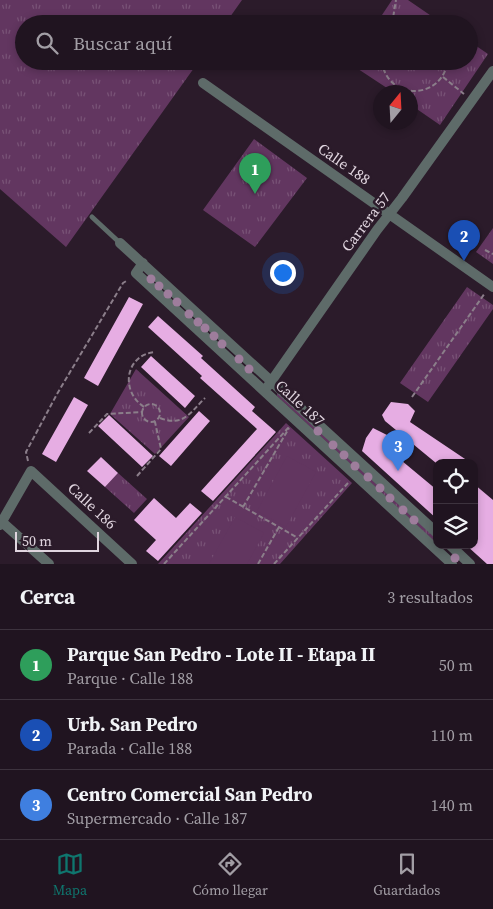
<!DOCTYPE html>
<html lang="es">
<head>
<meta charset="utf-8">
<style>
  :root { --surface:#201420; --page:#281d29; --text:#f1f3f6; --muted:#a29ea5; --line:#3d333e; --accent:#0f766e }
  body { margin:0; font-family:"Source Serif 4",serif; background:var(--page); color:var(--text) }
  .controls { position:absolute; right:15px; bottom:15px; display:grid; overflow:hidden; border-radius:10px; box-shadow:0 2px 8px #0003 }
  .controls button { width:45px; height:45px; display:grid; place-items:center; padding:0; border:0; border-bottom:1px solid var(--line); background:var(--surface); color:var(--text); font:25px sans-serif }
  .compass { position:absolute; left:373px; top:85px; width:45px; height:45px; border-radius:50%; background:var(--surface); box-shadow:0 2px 8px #0003; rotate:18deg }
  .scale { position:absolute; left:15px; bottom:12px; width:84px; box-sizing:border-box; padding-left:5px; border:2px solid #e0d5df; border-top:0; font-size:14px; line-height:18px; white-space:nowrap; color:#e0d5df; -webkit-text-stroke:4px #2b1b2a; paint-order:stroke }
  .you { position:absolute; left:282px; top:272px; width:18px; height:18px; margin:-12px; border:4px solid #fff; border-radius:50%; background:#1a73e8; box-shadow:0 0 0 8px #1a73e833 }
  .badge { display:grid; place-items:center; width:32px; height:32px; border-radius:50%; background:var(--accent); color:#fff; font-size:16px; font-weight:700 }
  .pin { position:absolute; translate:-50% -41px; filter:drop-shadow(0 1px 2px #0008) }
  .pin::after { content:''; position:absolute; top:26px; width:18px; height:15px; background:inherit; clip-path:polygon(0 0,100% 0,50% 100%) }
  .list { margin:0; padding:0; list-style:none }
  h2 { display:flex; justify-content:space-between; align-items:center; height:65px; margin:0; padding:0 20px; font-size:21px }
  h2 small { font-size:16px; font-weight:400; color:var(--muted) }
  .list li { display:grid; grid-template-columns:32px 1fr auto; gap:15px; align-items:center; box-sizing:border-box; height:70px; padding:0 20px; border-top:1px solid var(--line) }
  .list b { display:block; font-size:19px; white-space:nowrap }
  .list p { margin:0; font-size:16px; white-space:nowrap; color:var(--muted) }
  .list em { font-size:16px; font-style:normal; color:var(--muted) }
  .icon { flex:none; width:28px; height:28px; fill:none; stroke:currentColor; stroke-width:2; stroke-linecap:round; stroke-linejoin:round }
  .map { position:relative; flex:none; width:493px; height:564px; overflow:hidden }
  .search { position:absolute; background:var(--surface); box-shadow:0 2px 8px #0003; left:15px; right:15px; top:15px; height:55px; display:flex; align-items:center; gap:12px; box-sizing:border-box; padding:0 18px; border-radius:28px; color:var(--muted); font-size:19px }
  .sheet { height:275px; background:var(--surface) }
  nav { display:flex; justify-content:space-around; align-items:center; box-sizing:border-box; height:70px; border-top:1px solid var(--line); background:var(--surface); font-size:14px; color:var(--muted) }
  nav a { display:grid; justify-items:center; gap:2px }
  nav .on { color:var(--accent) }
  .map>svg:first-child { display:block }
  .grass { fill:url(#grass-tufts) }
  .pitch { fill:#623660 }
  .building { fill:#e6ade3 }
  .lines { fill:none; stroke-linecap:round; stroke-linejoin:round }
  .path { stroke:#8b7e8a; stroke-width:2; stroke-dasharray:5 2.5; stroke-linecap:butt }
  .service { stroke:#5e6b69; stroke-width:5 }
  .minor { stroke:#5e6b69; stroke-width:10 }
  .tree { fill:#9e7d9c }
  .labels { text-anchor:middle; stroke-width:5; stroke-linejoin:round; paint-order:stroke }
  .street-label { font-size:15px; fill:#e0d5df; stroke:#2b1b2a }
</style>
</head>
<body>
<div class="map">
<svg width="493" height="564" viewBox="0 0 493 564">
  <defs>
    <pattern id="grass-tufts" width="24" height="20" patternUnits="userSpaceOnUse" patternTransform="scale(1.25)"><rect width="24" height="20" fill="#623660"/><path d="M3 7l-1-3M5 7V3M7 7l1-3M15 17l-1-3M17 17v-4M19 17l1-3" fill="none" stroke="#785276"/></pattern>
  </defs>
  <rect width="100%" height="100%" fill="#2b1b2a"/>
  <path class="grass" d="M 0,0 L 242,0 L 225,24 L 24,24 L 24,61 L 199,61 L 66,247 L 0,189 Z
    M 392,0 L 408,0 L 443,24 L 376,24 Z
    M 469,41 L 488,54 L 440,125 L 411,105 L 410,92 L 393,92 L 349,63 L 350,61 L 469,61 Z
    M 254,139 L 307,178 L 255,247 L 203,210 Z
    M 493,228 L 493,264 L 476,252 Z
    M 467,287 L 493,305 L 493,309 L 428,402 L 400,383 Z
    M 136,369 L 189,417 L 155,454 L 110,414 Z
    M 277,393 L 279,393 L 437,539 L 437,544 L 277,396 Z
    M 286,423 L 352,483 L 280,564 L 158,564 Z
    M 118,473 L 147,499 L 134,513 L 105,487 Z"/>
  <path class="pitch" d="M 287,456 L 316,472 L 286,527 L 257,511 Z
    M 235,517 L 264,533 L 247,564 L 209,564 Z"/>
  <path class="building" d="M 129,297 L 143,304 L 98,386 L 84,378 Z
    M 158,316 L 203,356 L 201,358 L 255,407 L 252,411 L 276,432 L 213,501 L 201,491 L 257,429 L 200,378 L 202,376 L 148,327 Z
    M 151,356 L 195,396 L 185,408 L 141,367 Z
    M 74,397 L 88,405 L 56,462 L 42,454 Z
    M 391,402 L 408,404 L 415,411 L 410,422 L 471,463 L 436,463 L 385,421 L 382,415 Z
    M 199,411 L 210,421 L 171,466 L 159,456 Z
    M 109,415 L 153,456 L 142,467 L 98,426 Z
    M 373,428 L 391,437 L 390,451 L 437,490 L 437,519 L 362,451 L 366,438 Z
    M 101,457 L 118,473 L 105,487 L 87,471 Z
    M 474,484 L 493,500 L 493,564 L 487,564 L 466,545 L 474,545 Z
    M 154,498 L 176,518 L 190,503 L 202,513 L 158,561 L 146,551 L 156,540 L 134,520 Z"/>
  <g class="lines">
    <path class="path" d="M 392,24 L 396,0
      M 382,61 C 386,100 441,102 448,61
      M 353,62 L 355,61
      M 443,77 L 464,94
      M 485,250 L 493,254
      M 412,397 L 485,293
      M142 413a9 9 0 1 1 18 0a9 9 0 1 1-18 0Z
      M 144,407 C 120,391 125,355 155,352
      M 160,418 C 183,427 190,413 205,398
      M 89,433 L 107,414 L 142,412
      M 28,461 L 26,452 L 57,394 L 123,283 L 128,280
      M 137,476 L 161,449 L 155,422
      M 226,497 L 298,538
      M 243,507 L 289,428
      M 164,564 L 289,427
      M 258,564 L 279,527
      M 274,564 L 348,483"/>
    <path class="service" d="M 92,217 L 120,243"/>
    <path class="minor" d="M 203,83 L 493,287
      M 120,243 L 437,533
      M 143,263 L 136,273 L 452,564
      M 268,386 L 377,230 L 402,198 L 493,71
      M 2,522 L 49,564
      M 0,525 L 31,471 L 132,564
      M 450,545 L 470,564"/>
  </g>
  <g class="tree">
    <circle cx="151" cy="279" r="4.5"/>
    <circle cx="159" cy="286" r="4.5"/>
    <circle cx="168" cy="294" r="4.5"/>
    <circle cx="177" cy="302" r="4.5"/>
    <circle cx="189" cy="314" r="4.5"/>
    <circle cx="198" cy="322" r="4.5"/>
    <circle cx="205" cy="328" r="4.5"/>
    <circle cx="214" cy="336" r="4.5"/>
    <circle cx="222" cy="344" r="4.5"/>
    <circle cx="239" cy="359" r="4.5"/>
    <circle cx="249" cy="369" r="4.5"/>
    <circle cx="318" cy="431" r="4.5"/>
    <circle cx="333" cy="445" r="4.5"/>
    <circle cx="344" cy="455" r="4.5"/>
    <circle cx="355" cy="466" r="4.5"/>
    <circle cx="368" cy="477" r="4.5"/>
    <circle cx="380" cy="488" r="4.5"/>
    <circle cx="390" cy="498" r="4.5"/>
    <circle cx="403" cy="510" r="4.5"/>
    <circle cx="414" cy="520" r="4.5"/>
    <circle cx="455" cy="558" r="4.5"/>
  </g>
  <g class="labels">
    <g class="street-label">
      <text transform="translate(344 164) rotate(35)" y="5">Calle 188</text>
      <text transform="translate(366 222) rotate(-53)" y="5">Carrera 57</text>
      <text transform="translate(300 403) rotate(42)" y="5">Calle 187</text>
      <text transform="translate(92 506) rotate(43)" y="5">Calle 186</text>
    </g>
  </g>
</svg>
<div class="controls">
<button><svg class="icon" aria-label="locate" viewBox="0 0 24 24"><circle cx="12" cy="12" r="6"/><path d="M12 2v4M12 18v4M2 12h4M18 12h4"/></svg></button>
<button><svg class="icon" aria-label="layers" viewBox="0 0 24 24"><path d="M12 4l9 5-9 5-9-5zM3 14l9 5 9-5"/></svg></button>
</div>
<svg class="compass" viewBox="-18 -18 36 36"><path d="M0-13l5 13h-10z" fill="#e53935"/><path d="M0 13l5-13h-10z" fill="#a29ea5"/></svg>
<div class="scale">50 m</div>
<div class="you"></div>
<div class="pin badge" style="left:255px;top:194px;background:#2e9e5b">1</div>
<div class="pin badge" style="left:464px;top:261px;background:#1a4fb4">2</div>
<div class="pin badge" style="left:398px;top:471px;background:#3f7fe0">3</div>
<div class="search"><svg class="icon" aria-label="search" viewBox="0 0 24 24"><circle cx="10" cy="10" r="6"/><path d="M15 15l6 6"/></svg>Buscar aquí</div>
</div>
<section class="sheet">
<h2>Cerca<small>3 resultados</small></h2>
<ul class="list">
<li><span class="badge" style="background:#2e9e5b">1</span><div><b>Parque San Pedro - Lote II - Etapa II</b><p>Parque · Calle 188</p></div><em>50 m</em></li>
<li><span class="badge" style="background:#1a4fb4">2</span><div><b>Urb. San Pedro</b><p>Parada · Calle 188</p></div><em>110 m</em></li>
<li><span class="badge" style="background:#3f7fe0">3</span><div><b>Centro Comercial San Pedro</b><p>Supermercado · Calle 187</p></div><em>140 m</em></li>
</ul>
</section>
<nav>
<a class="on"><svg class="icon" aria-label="map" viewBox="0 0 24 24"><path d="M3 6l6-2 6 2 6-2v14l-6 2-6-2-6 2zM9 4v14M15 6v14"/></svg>Mapa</a>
<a><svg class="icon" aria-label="directions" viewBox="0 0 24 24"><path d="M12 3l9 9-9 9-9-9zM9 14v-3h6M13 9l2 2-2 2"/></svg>Cómo llegar</a>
<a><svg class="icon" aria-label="saved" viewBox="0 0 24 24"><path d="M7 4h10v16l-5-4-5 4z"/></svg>Guardados</a>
</nav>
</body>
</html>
